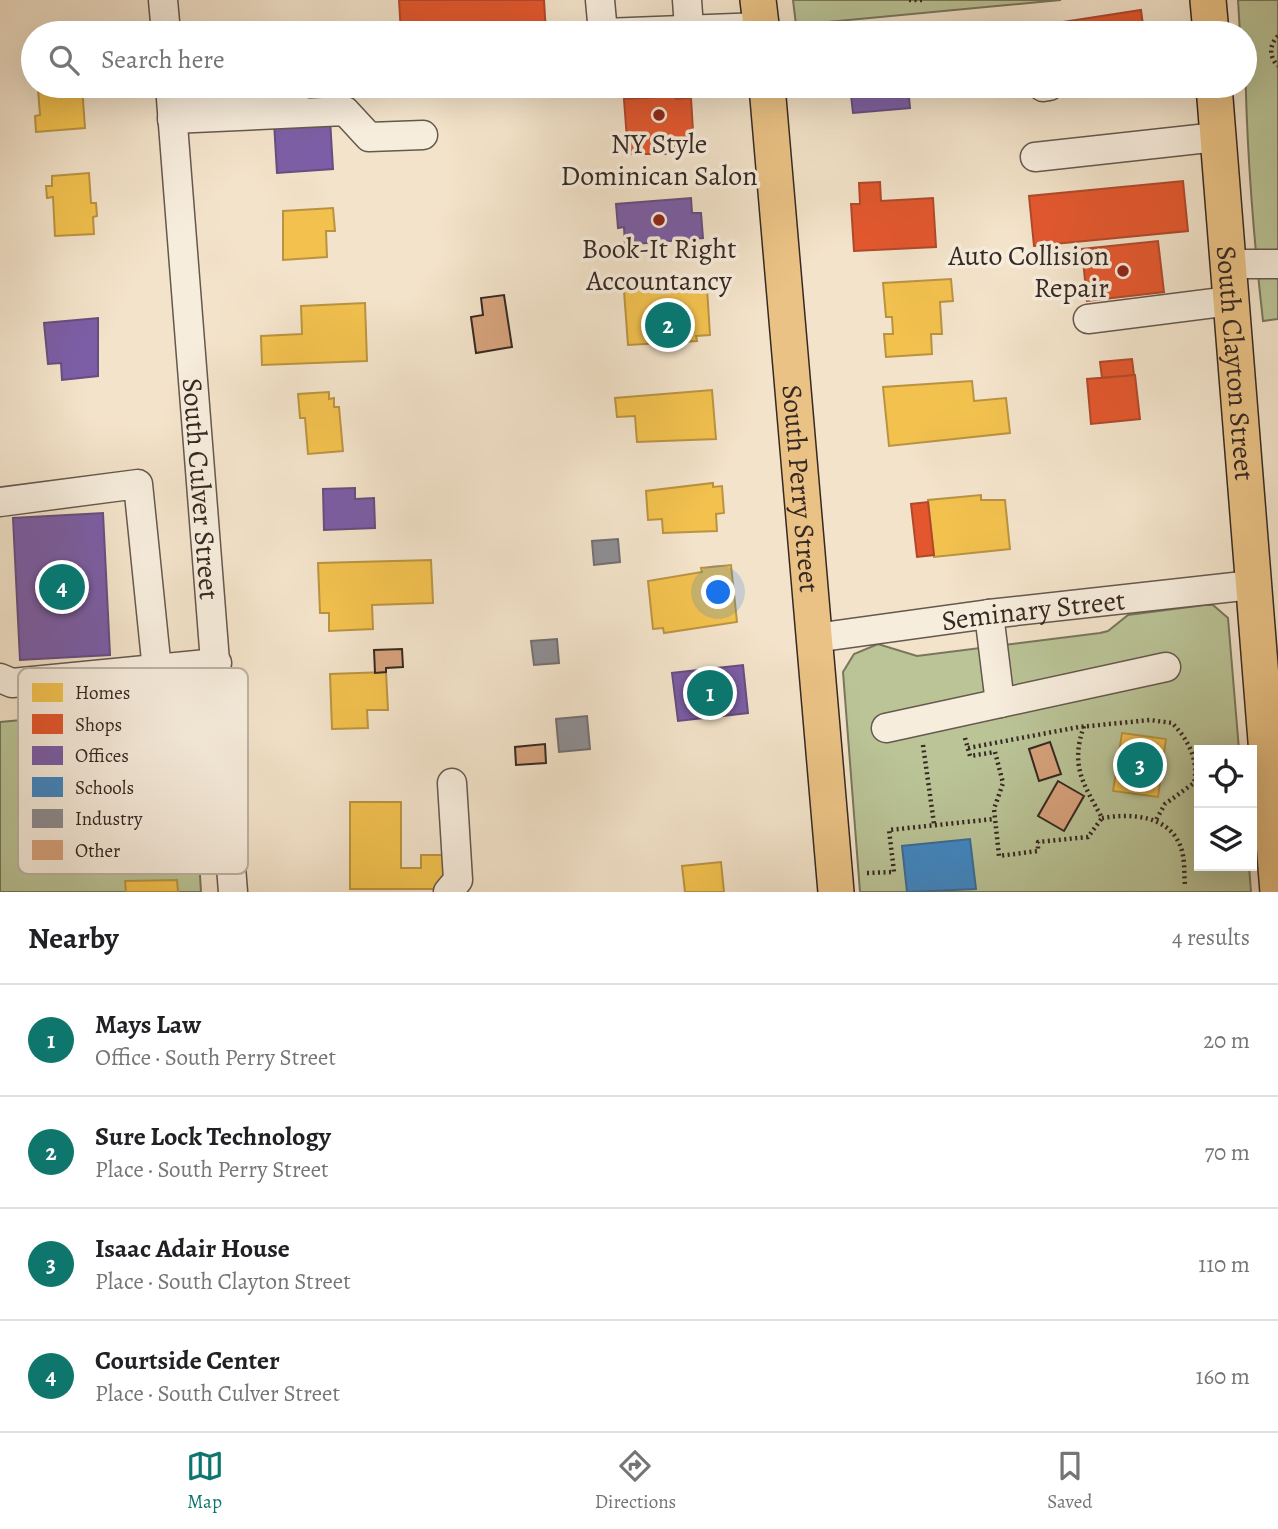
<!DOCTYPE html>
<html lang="en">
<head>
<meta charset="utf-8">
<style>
  :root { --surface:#fff; --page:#f2f2f2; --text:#202124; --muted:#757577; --line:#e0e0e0; --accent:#0f766e }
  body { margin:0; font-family:Alegreya,serif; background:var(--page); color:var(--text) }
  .controls { position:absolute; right:21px; bottom:21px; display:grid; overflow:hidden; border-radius:0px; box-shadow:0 7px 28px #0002 }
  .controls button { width:63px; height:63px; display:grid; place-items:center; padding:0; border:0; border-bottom:2px solid var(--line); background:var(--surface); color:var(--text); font:35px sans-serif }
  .you { position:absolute; left:719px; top:593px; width:24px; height:24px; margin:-18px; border:5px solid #fff; border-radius:50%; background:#1a73e8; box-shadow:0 0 0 10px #1a73e833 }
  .badge { display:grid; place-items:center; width:46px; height:46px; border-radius:50%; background:var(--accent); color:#fff; font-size:23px; font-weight:700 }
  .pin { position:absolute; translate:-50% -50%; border:4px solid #fff; box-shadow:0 2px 7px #0006 }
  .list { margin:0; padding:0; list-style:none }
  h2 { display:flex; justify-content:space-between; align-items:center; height:91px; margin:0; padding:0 28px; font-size:30px }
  h2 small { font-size:23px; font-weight:400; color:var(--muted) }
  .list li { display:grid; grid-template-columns:46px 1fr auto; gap:21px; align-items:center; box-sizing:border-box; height:112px; padding:0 28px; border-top:2px solid var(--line) }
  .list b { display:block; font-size:26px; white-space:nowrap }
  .list p { margin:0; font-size:23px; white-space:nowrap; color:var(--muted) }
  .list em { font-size:23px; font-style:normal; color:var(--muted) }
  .icon { flex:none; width:38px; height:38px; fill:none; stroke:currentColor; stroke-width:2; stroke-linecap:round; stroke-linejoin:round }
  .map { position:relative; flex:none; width:1278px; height:892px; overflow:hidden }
  .search { position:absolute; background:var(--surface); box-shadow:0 7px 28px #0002; left:21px; right:21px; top:21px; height:77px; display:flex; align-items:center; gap:18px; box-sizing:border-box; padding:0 24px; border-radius:38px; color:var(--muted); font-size:26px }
  .sheet { height:539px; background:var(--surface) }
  nav { display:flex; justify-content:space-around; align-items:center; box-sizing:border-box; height:98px; border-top:2px solid var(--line); background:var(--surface); font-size:19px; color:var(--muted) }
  nav a { display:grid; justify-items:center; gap:4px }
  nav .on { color:var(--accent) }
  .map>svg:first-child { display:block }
  .green { fill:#bac497; stroke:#78765d; stroke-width:2 }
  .homes { fill:#f2c14e; stroke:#ba9341; stroke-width:2 }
  .shops { fill:#e4572e; stroke:#b0492b; stroke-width:2 }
  .offices { fill:#7b5ea7; stroke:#664e7f; stroke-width:2 }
  .schools { fill:#3f88c5; stroke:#3c6c94; stroke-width:2 }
  .industry { fill:#8d8d92; stroke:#736f71; stroke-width:2 }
  .building { fill:#d6a27c; stroke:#362923; stroke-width:2 }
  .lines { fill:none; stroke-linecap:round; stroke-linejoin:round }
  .minor-casing { stroke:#65584d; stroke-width:31 }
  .major-casing { stroke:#362923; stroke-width:38 }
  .path { stroke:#362923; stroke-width:4.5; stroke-dasharray:2 3.5; stroke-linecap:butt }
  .minor { stroke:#f7eddd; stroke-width:28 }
  .major { stroke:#eac285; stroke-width:35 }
  .poi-dot { fill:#8f2418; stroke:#f7eddd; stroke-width:2.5 }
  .labels { text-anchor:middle; stroke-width:7; stroke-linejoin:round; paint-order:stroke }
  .poi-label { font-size:28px; fill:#362923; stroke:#f7eddd }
  .street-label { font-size:28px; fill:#362923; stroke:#f7eddd }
  .key { fill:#f7eddd; stroke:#bdb2a5; stroke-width:2 }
  .key-label { font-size:19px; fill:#362923 }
</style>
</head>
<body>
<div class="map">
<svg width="1278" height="892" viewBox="0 0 1278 892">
  <rect width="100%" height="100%" fill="#f3e3ca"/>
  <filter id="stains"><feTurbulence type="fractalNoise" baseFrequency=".00286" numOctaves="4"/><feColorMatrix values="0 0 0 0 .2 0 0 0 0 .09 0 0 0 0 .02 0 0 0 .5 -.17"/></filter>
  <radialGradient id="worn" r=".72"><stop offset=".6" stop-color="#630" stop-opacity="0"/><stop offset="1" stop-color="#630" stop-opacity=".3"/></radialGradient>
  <path class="green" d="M 793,0 L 1061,0 L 796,25 Z
    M 1238,0 L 1278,0 L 1278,319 L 1263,321 C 1252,224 1245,128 1245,33 L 1240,33 Z
    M 1205,605 L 1213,605 L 1228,618 L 1239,750 L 1199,750 L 1199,866 L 1249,866 L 1251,892 L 860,892 L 843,672 L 854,654 L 878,644 L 917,656 L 1100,633 L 1108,631 L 1128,615 Z
    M 190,704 L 201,892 L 0,892 L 0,722 Z"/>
  <path class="homes" d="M 82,86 L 85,128 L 36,132 L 35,116 L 40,115 L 38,89 Z
    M 89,173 L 91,203 L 96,203 L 97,216 L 93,217 L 94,234 L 55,236 L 53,197 L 47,198 L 46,186 L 52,186 L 52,176 Z
    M 333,208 L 335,231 L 326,231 L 327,257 L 283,260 L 283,211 Z
    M 951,279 L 953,301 L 940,302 L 942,334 L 931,334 L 932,354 L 886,357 L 884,334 L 893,334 L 892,317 L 886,317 L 883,283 Z
    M 692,286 L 693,289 L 707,288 L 710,335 L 696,336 L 697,341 L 628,345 L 624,291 Z
    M 365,303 L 367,361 L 262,365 L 261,336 L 302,334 L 301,306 Z
    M 972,381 L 974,401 L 1006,398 L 1010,433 L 889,446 L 883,387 Z
    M 712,390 L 716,439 L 637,442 L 635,416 L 617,417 L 615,398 Z
    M 329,392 L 329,399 L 334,398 L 334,407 L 339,407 L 343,451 L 308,454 L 305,418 L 300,418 L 298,394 Z
    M 713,483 L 713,487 L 722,486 L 724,513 L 716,514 L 717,531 L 663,533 L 662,519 L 648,520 L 646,491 Z
    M 981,495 L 981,500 L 1005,500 L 1010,549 L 934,557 L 928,500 Z
    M 431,560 L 433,603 L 372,605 L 373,629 L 329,631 L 329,613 L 320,613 L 318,563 Z
    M 731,565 L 737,622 L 664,633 L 663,628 L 653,629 L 648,581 L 702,572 L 701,568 Z
    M 386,672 L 388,710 L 367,710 L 368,728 L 332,729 L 330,674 Z
    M 1122,733 L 1166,739 L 1158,797 L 1113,791 Z
    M 350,802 L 401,802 L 401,868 L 421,868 L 421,855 L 443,855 L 443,889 L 350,889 Z
    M 721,862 L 724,892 L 685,892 L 682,866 Z
    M 177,880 L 178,892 L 126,892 L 125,881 Z"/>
  <path class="shops" d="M 399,0 L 544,0 L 546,33 L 401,33 Z
    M 1141,10 L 1144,33 L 1031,33 L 1030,27 Z
    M 404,86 L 524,86 L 404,92 Z
    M 675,96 L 676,99 L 691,98 L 693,131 L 687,132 L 688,149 L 673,150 L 673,154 L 628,154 L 624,99 Z
    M 1183,181 L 1188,231 L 1034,246 L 1029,196 Z
    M 880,182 L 881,201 L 933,198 L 936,247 L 854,251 L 851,204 L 860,204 L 859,183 Z
    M 1158,241 L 1164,292 L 1087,301 L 1082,249 Z
    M 1132,359 L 1134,375 L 1102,378 L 1100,362 Z
    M 1135,375 L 1140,419 L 1091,424 L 1087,379 Z
    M 928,502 L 934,555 L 917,557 L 911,504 Z"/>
  <path class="offices" d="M 288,28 L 288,33 L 221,33 Z
    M 850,86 L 908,86 L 910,108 L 853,113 Z
    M 330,119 L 333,169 L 277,173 L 274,122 Z
    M 691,198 L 692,213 L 701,213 L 703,238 L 625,245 L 624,227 L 618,228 L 616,204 Z
    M 98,318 L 98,376 L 62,380 L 61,363 L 48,364 L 44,323 Z
    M 355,488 L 355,499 L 374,498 L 375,528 L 324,530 L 323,489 Z
    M 103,513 L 110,655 L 20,660 L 13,518 Z
    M 743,665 L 748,713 L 678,721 L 672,673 Z"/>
  <path class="schools" d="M 970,839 L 976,889 L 907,892 L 902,846 Z"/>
  <path class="industry" d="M 618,539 L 620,562 L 594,565 L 592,541 Z
    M 557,639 L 559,663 L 534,665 L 531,641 Z
    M 587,716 L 590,749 L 559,752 L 556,719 Z"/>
  <path class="building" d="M 504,295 L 512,347 L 476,353 L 471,317 L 483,315 L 481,298 Z
    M 402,649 L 403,667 L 386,668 L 386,672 L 375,673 L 374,650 Z
    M 1050,742 L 1061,774 L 1039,781 L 1029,749 Z
    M 545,744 L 546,763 L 516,765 L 515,747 Z
    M 1058,781 L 1084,796 L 1064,831 L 1038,816 Z"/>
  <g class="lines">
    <g class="minor-casing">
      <g id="minor">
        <path d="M 163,0 L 166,33"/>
        <path d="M 600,0 L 603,33"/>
        <path d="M 687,0 L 689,28"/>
        <path d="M 604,33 L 761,27"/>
        <path id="s1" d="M 170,86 L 233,892"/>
        <path d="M 1043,87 L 1049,86"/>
        <path d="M 171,94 L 302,86"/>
        <path d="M 172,119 L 345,111 L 369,137 L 423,135"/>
        <path d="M 1035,157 L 1217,137"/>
        <path d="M 1227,264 L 1278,264"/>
        <path d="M 1088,319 L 1230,301"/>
        <path d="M 0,502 L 138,484 L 157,670"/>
        <path d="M 989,614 L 1000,703"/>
        <path id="s2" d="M 815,638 L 989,614 L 1252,585"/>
        <path d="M 0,678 L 12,683 L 217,663"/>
        <path d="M 886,728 L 1166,667"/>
        <path d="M 448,892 L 458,880 L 452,783"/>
      </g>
    </g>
    <g class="major-casing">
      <g id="major">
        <path d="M 758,0 L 762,33"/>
        <path d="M 1208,0 L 1211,33"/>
        <path id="s3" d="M 767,86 L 836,892"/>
        <path id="s4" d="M 1214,86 L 1278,892"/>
      </g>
    </g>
    <path class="path" d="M 909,0 L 922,0
      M 1278,36 C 1269,45 1269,57 1278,66
      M 1084,726 C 1070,766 1083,783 1102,818
      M 965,738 L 970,756 L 995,752 L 1003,783 L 994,809 L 999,856 L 1038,851 L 1038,842 L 1088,837 L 1102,818
      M 923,745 L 934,824
      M 968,748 L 1079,727 L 1150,720 L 1172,723 C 1188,739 1199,760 1194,783 L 1165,804 L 1156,820
      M 1102,818 C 1132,813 1172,815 1182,851 C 1185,862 1184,875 1185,885
      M 867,873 L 894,872 L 889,830 L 994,819"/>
    <use href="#minor" class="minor"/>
    <use href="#major" class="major"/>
  </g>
  <g class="poi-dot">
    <circle cx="659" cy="115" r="7"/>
    <circle cx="659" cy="220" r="7"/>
    <circle cx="1123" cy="271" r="7"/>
  </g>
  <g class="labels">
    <g class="poi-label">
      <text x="659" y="153">NY Style<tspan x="659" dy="32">Dominican Salon</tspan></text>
      <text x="659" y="258">Book-It Right<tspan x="659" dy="32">Accountancy</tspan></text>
      <text x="1109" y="265" text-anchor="end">Auto Collision<tspan x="1109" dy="32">Repair</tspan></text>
    </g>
    <g class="street-label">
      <text dy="10" stroke="none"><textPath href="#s4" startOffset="278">South Clayton Street</textPath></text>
      <text dy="10" stroke="none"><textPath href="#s1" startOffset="404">South Culver Street</textPath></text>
      <text dy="10" stroke="none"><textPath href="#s3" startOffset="404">South Perry Street</textPath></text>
      <text dy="10" stroke="none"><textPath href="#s2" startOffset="220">Seminary Street</textPath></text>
    </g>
  </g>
  <rect x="18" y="668" width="230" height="206" rx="10" class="key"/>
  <rect x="32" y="683" width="31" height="19" fill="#f2c14e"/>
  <rect x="32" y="714" width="31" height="20" fill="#e4572e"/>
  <rect x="32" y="746" width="31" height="19" fill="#7b5ea7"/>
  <rect x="32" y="777" width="31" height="20" fill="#3f88c5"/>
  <rect x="32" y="809" width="31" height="19" fill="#8d8d92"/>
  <rect x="32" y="840" width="31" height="20" fill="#d6a27c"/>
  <g class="key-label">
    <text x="75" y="699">Homes</text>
    <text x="75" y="731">Shops</text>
    <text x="75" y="762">Offices</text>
    <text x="75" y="794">Schools</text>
    <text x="75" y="825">Industry</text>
    <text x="75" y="857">Other</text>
  </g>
  <rect width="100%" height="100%" filter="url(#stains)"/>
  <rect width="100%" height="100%" fill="url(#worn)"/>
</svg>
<div class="controls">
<button><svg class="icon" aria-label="locate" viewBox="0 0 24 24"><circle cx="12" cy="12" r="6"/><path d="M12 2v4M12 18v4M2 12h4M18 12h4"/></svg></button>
<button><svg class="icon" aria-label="layers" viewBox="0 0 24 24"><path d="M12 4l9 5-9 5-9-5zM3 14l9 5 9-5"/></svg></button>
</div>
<div class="you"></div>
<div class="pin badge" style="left:710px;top:693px">1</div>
<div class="pin badge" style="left:668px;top:325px">2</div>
<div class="pin badge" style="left:1140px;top:765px">3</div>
<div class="pin badge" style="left:62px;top:587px">4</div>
<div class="search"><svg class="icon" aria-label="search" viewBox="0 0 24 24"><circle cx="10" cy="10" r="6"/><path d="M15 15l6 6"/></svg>Search here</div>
</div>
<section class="sheet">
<h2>Nearby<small>4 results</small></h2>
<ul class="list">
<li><span class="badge">1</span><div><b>Mays Law</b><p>Office · South Perry Street</p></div><em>20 m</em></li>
<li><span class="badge">2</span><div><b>Sure Lock Technology</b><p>Place · South Perry Street</p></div><em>70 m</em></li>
<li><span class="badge">3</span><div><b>Isaac Adair House</b><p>Place · South Clayton Street</p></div><em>110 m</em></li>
<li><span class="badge">4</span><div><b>Courtside Center</b><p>Place · South Culver Street</p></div><em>160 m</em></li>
</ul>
</section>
<nav>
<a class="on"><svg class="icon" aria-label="map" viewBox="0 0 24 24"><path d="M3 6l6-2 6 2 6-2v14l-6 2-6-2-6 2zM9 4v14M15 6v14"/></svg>Map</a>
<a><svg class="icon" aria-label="directions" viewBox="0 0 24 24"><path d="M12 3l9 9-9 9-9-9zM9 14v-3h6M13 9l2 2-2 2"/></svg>Directions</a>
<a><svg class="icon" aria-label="saved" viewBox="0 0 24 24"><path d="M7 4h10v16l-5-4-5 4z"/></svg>Saved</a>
</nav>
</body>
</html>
